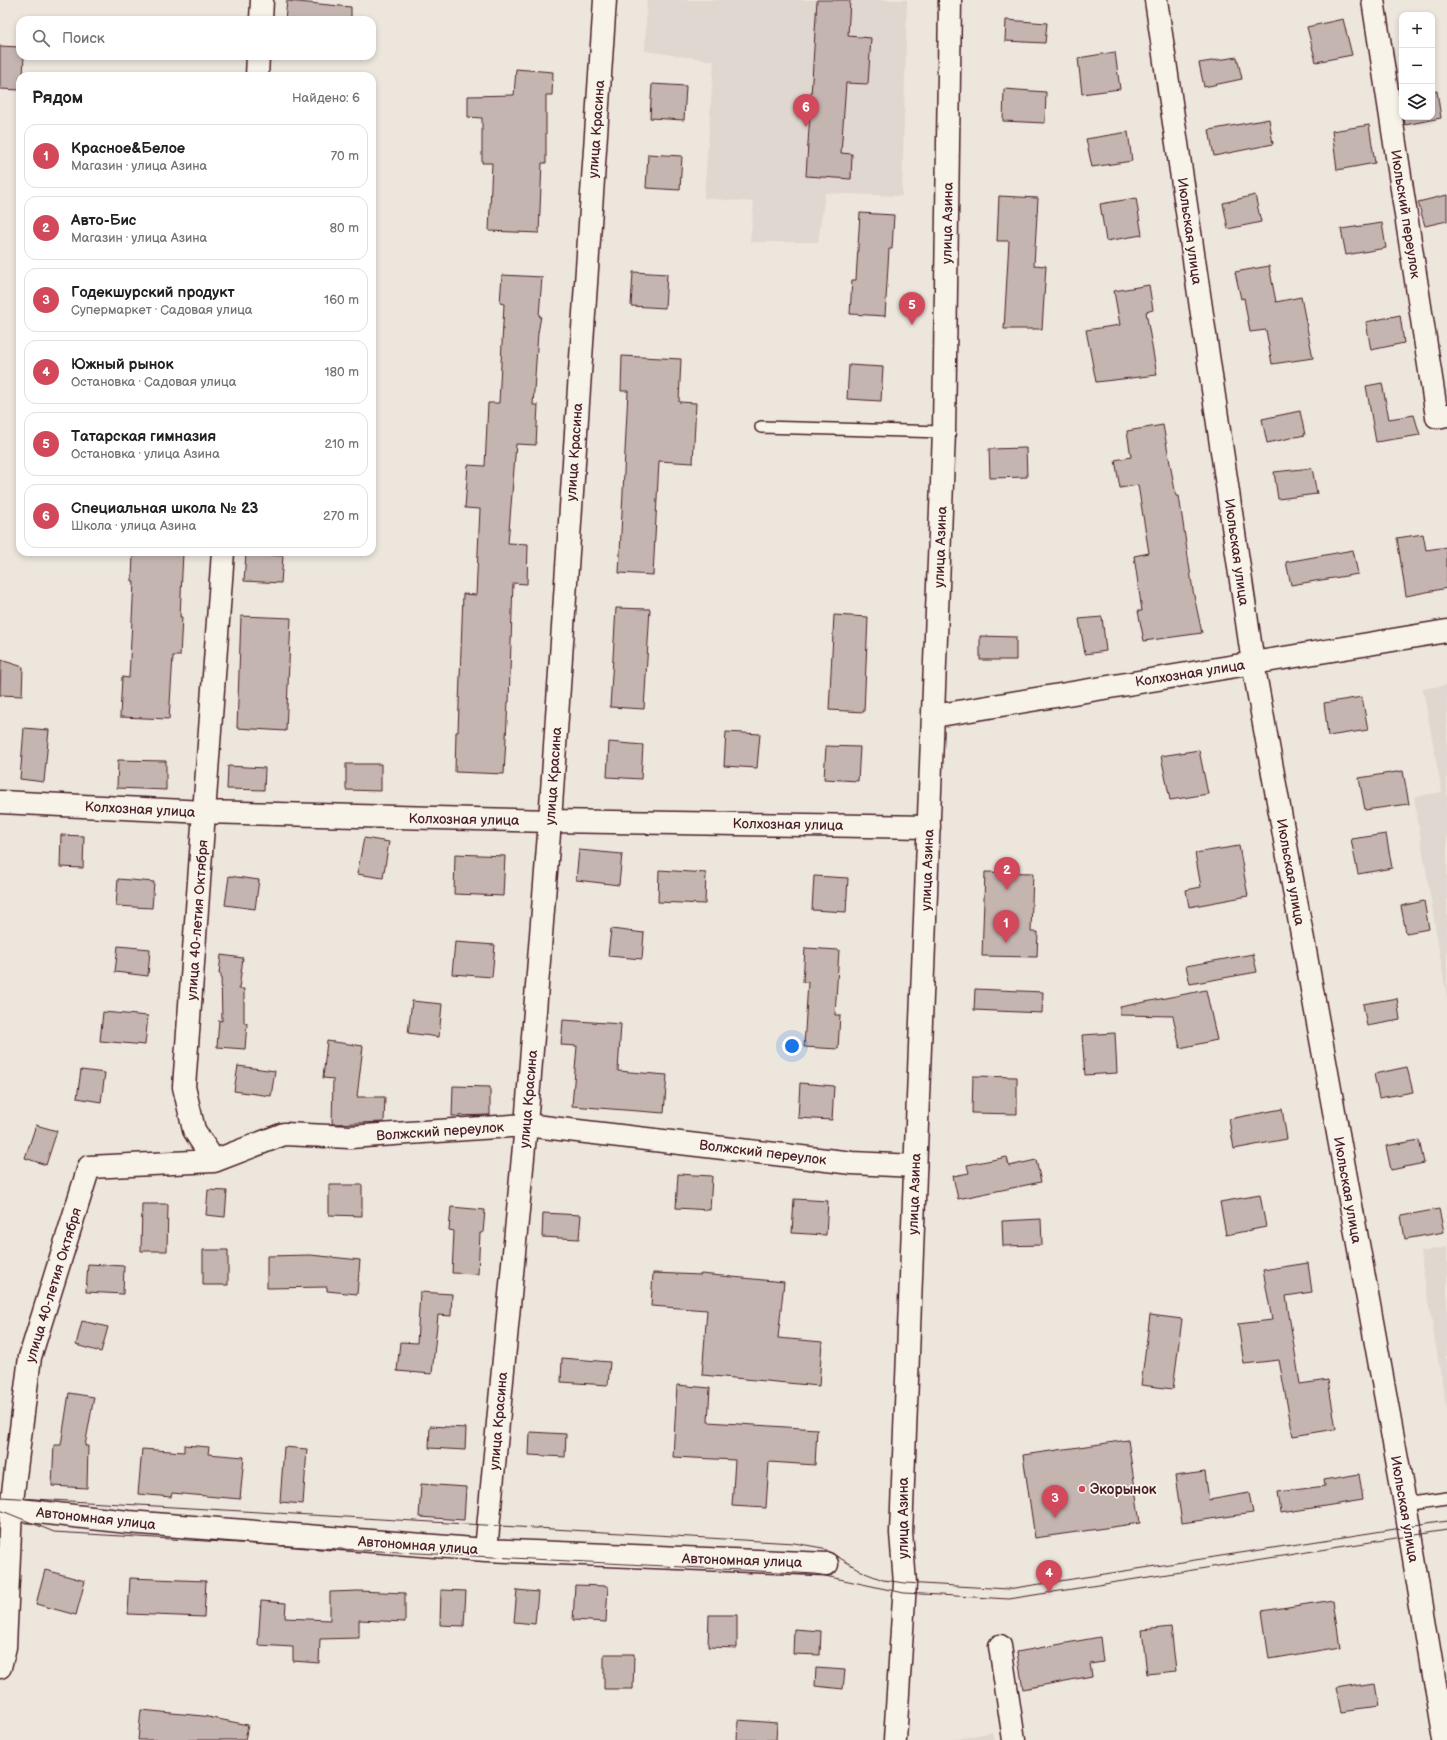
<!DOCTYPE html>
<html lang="ru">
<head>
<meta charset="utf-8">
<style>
  :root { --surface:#fff; --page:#f6f6f6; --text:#202124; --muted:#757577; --line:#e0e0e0; --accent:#d1495b }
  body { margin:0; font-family:"Balsamiq Sans",sans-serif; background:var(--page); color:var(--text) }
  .controls { position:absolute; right:12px; top:12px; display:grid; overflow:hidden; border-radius:8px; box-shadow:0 2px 6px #0003 }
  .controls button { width:36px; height:36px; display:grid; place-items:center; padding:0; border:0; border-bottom:1px solid var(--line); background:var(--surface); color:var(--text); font:20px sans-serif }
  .you { position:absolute; left:792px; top:1046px; width:14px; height:14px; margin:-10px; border:3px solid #fff; border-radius:50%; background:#1a73e8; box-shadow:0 0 0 6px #1a73e833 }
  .badge { display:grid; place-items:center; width:26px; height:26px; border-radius:50%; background:var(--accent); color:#fff; font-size:13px; font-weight:700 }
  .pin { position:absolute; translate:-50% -33px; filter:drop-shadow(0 1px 2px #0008) }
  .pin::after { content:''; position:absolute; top:21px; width:14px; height:12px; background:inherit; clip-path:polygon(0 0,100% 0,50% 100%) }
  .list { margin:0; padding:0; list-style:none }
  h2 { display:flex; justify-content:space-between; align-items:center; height:52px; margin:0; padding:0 16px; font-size:17px }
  h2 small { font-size:13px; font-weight:400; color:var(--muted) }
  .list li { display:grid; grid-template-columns:26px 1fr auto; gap:12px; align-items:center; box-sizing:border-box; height:64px; margin:0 8px 8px; padding:0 8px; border:1px solid var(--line); border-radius:12px }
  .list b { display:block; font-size:15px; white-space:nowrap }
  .list p { margin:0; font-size:13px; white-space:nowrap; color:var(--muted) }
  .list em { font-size:13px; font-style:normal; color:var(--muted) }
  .icon { flex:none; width:22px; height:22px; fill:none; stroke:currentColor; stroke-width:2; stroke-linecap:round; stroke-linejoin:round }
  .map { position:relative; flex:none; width:1447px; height:1740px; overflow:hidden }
  .search { position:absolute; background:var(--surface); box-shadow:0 2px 6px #0003; left:16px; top:16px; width:360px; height:44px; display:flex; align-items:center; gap:10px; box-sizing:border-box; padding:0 14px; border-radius:12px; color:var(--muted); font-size:15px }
  .panel { position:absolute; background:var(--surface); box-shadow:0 2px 6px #0003; left:16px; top:72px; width:360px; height:484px; border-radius:12px }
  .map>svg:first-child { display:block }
  .built { fill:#e0d7d0 }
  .building { fill:#c4b5b0; stroke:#4a1f2b }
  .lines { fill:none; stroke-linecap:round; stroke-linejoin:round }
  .lane-casing { stroke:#4a1f2b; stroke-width:14 }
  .street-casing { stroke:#4a1f2b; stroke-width:25 }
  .primary-casing { stroke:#4a1f2b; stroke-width:25 }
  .lane { stroke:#f7f3e8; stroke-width:11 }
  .street { stroke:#f7f3e8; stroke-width:22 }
  .primary { stroke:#f7f3e8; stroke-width:22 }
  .tram { stroke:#4a1f2b; stroke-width:1 }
  .poi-dot { fill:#d1495b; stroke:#f7f3e8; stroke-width:1.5 }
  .labels { text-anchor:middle; stroke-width:3.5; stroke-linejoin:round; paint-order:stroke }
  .street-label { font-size:14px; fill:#4a1f2b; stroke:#f7f3e8 }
  .poi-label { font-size:14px; font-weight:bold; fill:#4a1f2b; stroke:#f7f3e8; text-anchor:start }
</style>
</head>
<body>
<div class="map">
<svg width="1447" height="1740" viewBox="0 0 1447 1740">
  <rect width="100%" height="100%" fill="#ece6dd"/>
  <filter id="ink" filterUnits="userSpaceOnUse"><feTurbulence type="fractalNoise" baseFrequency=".025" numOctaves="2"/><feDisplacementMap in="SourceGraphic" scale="8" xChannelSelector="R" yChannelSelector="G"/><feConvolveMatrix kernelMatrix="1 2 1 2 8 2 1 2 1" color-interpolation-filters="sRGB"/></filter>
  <g filter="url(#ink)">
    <path class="built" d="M 647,0 L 907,0 L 902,196 L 825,193 L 818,242 L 750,242 L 754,202 L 704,198 L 714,61 L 645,51 Z
      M 1447,685 L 1447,998 L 1414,797 L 1442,792 L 1423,689 Z
      M 1447,1247 L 1447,1412 L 1420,1252 Z
      M 992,1732 L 994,1740 L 953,1740 Z"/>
    <path class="building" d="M 817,0 L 850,0 L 848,36 L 871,38 L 868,84 L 846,83 L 841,153 L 852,154 L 851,179 L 806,176 Z
      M 287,1 L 351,7 L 351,20 L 285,20 Z
      M 1343,19 L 1352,55 L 1316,62 L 1307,27 Z
      M 1006,20 L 1047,23 L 1045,43 L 1005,41 Z
      M 0,46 L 20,47 L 20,56 L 24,56 L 23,76 L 20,76 L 20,90 L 0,89 Z
      M 1115,52 L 1120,89 L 1082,94 L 1078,58 Z
      M 1237,57 L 1242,79 L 1204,87 L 1199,63 Z
      M 516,69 L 553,72 L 552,95 L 546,95 L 546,163 L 542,163 L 539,233 L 489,231 L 492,163 L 482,163 L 482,118 L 468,117 L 468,96 L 514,95 Z
      M 652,84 L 686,86 L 684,120 L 650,118 Z
      M 1004,89 L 1046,92 L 1045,123 L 1003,121 Z
      M 1437,91 L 1441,118 L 1405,125 L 1404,117 L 1432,117 L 1432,92 Z
      M 1269,119 L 1273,144 L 1214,156 L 1209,130 Z
      M 1369,125 L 1375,163 L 1337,170 L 1332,131 Z
      M 1128,132 L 1132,161 L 1092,167 L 1086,139 Z
      M 648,154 L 682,156 L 680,190 L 646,188 Z
      M 1255,195 L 1261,222 L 1228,229 L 1223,203 Z
      M 1447,195 L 1447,221 L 1425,226 L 1418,202 Z
      M 999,196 L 1038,198 L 1034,265 L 1046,266 L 1042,329 L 1004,329 L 1009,241 L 997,241 Z
      M 1136,198 L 1142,235 L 1106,241 L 1100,204 Z
      M 860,213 L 894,215 L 892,249 L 889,249 L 885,316 L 850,314 L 852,280 L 856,280 Z
      M 1382,223 L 1386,248 L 1346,255 L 1341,229 Z
      M 1269,266 L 1276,302 L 1301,297 L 1313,358 L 1272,364 L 1266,330 L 1250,332 L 1244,298 L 1241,299 L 1235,272 Z
      M 633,272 L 667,274 L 665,308 L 631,306 Z
      M 502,275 L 542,277 L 539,316 L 541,316 L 538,333 L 533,405 L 538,405 L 536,445 L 516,444 L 508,543 L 528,544 L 527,584 L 513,583 L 509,702 L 508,702 L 504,774 L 455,772 L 456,732 L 458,732 L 463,594 L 476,595 L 480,509 L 465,508 L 468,465 L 485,466 L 488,403 L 499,403 L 504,304 L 500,303 Z
      M 1149,285 L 1153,310 L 1146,312 L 1157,375 L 1096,382 L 1086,330 L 1120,325 L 1114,291 Z
      M 1400,315 L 1404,343 L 1371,350 L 1366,322 Z
      M 622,356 L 681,359 L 679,402 L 696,403 L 693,463 L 659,461 L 653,575 L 619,573 L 628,391 L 621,391 Z
      M 849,365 L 883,367 L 881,401 L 847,399 Z
      M 1382,383 L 1389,419 L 1414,415 L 1420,435 L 1376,442 L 1366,386 Z
      M 1300,411 L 1305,435 L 1267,443 L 1262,419 Z
      M 1163,425 L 1176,496 L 1179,496 L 1193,591 L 1202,633 L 1144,641 L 1138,611 L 1142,611 L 1134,556 L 1149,553 L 1138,485 L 1120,488 L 1115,460 L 1131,457 L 1127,431 Z
      M 1026,448 L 1027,477 L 990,478 L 989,449 Z
      M 1312,468 L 1317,494 L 1278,499 L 1274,472 Z
      M 1423,534 L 1426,550 L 1447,547 L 1447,588 L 1406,596 L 1397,538 Z
      M 1353,550 L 1358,574 L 1291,585 L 1286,562 Z
      M 133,552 L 183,552 L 180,617 L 182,617 L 180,656 L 173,656 L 169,719 L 120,717 L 122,677 L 129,678 L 134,581 L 132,581 Z
      M 246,553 L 283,556 L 281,583 L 244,581 Z
      M 616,608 L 650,609 L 644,709 L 610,707 Z
      M 834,615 L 868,617 L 864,712 L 829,710 Z
      M 241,616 L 291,618 L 286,731 L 237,728 Z
      M 1102,617 L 1106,651 L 1085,654 L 1079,619 Z
      M 980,636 L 1016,637 L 1016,660 L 980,660 Z
      M 1,660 L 23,667 L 22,696 L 0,695 Z
      M 1362,697 L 1368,730 L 1328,736 L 1324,703 Z
      M 24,728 L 49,730 L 44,782 L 20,779 Z
      M 726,732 L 760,734 L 757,768 L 724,766 Z
      M 609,742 L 643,745 L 641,779 L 607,777 Z
      M 826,746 L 860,747 L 858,781 L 824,779 Z
      M 1199,750 L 1208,794 L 1170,800 L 1161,756 Z
      M 118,760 L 166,761 L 166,790 L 117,788 Z
      M 346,764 L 381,764 L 381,791 L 346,790 Z
      M 228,766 L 265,768 L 264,790 L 227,789 Z
      M 1403,771 L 1409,804 L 1365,810 L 1359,778 Z
      M 1386,834 L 1392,868 L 1358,874 L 1351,839 Z
      M 61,835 L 84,836 L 83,868 L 60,867 Z
      M 364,838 L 389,842 L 383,878 L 357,874 Z
      M 1239,846 L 1248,896 L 1189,907 L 1186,890 L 1201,887 L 1195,853 Z
      M 579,850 L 622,854 L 619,885 L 576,880 Z
      M 455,854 L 505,856 L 503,896 L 454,894 Z
      M 659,870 L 706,873 L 705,904 L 658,902 Z
      M 985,872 L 1033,873 L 1031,932 L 1038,932 L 1037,957 L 982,956 Z
      M 229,876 L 259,880 L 255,909 L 225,905 Z
      M 814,876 L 848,878 L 846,912 L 812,910 Z
      M 118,879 L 154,882 L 152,908 L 116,906 Z
      M 1424,901 L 1429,929 L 1406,933 L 1401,906 Z
      M 611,929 L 644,933 L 642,959 L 608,956 Z
      M 455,942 L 495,945 L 492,977 L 452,974 Z
      M 118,946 L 150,949 L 148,976 L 115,972 Z
      M 805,948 L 839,950 L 835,1015 L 840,1015 L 838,1049 L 804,1047 L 808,982 L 803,982 Z
      M 1253,954 L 1257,972 L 1190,984 L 1186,966 Z
      M 221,955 L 243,958 L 239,989 L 244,989 L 244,1023 L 247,1023 L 245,1049 L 217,1047 L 219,1020 L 222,1021 L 221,974 L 219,974 Z
      M 975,989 L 1043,992 L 1042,1013 L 974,1010 Z
      M 1206,990 L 1217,1040 L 1180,1048 L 1173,1016 L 1120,1015 L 1120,1007 Z
      M 1397,998 L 1400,1020 L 1367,1026 L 1363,1004 Z
      M 412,1001 L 442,1004 L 439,1037 L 408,1033 Z
      M 103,1012 L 148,1016 L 145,1045 L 100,1041 Z
      M 563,1020 L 621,1024 L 618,1071 L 667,1075 L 664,1113 L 572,1106 L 577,1046 L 561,1045 Z
      M 1115,1033 L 1117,1073 L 1085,1075 L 1082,1035 Z
      M 327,1041 L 363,1046 L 357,1097 L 385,1097 L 384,1122 L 332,1124 L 333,1079 L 323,1078 Z
      M 238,1066 L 275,1071 L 271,1096 L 234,1091 Z
      M 1407,1067 L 1413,1092 L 1379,1098 L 1374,1074 Z
      M 81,1070 L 105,1073 L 101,1102 L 77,1098 Z
      M 973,1076 L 1017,1077 L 1017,1114 L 972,1113 Z
      M 800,1083 L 834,1086 L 832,1120 L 798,1118 Z
      M 453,1086 L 490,1087 L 490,1115 L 452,1116 Z
      M 1282,1109 L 1287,1139 L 1234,1149 L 1229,1119 Z
      M 36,1125 L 57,1131 L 46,1165 L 25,1158 Z
      M 1419,1140 L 1424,1163 L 1391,1170 L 1386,1146 Z
      M 1007,1157 L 1009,1166 L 1036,1160 L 1041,1182 L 958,1199 L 953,1176 L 969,1173 L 967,1165 Z
      M 678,1174 L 712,1176 L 710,1210 L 676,1208 Z
      M 329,1185 L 362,1185 L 362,1216 L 329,1215 Z
      M 208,1190 L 227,1191 L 225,1217 L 206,1215 Z
      M 1260,1195 L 1266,1227 L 1226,1235 L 1220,1202 Z
      M 794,1199 L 828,1201 L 826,1235 L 792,1233 Z
      M 142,1204 L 168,1204 L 167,1251 L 141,1251 Z
      M 451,1207 L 485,1210 L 483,1233 L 480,1233 L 478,1274 L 452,1273 L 454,1231 L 449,1230 Z
      M 1439,1209 L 1444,1232 L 1405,1239 L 1401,1216 Z
      M 543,1213 L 581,1215 L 579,1239 L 542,1237 Z
      M 1041,1219 L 1042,1245 L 1003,1246 L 1002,1221 Z
      M 203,1250 L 228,1250 L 228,1285 L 203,1285 Z
      M 310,1255 L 360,1260 L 357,1294 L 327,1291 L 327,1287 L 267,1288 L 267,1256 Z
      M 1308,1263 L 1312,1292 L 1286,1296 L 1300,1384 L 1328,1380 L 1336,1429 L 1293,1436 L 1279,1360 L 1244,1364 L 1238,1324 L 1272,1320 L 1263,1270 Z
      M 88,1264 L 124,1266 L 123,1294 L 86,1292 Z
      M 653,1273 L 701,1275 L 701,1274 L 784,1282 L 778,1338 L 822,1342 L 819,1386 L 702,1375 L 707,1310 L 651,1306 Z
      M 420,1292 L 452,1294 L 451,1316 L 438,1315 L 432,1374 L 397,1371 L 400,1342 L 417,1343 Z
      M 1150,1315 L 1182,1319 L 1173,1389 L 1141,1385 Z
      M 82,1321 L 108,1327 L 101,1352 L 76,1345 Z
      M 562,1358 L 610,1362 L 608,1385 L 561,1382 Z
      M 677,1385 L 710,1388 L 708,1422 L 817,1429 L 815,1465 L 769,1462 L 766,1508 L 732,1506 L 735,1460 L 673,1457 Z
      M 69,1393 L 94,1397 L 85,1446 L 88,1446 L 87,1488 L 52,1486 L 54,1445 L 61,1445 Z
      M 430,1426 L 466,1428 L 465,1450 L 429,1448 Z
      M 530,1432 L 566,1434 L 565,1457 L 529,1455 Z
      M 1128,1440 L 1140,1523 L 1035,1538 L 1023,1455 Z
      M 184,1445 L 209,1447 L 208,1454 L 244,1457 L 240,1499 L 172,1493 L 171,1497 L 138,1494 L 142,1449 L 184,1452 Z
      M 284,1447 L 307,1449 L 303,1504 L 280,1502 Z
      M 1205,1472 L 1209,1500 L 1249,1493 L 1253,1513 L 1182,1523 L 1175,1476 Z
      M 1359,1474 L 1363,1500 L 1281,1513 L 1278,1492 L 1325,1486 L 1324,1480 Z
      M 421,1484 L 466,1487 L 464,1520 L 419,1517 Z
      M 45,1570 L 85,1581 L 76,1615 L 36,1604 Z
      M 130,1578 L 206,1581 L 204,1617 L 128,1614 Z
      M 575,1585 L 608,1586 L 606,1622 L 573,1620 Z
      M 441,1590 L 466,1591 L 464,1626 L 440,1625 Z
      M 517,1590 L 538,1592 L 535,1624 L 514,1622 Z
      M 358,1591 L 405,1593 L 405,1622 L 359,1620 L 359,1638 L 320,1639 L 319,1663 L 293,1661 L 293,1647 L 258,1645 L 261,1601 L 286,1603 L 285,1618 L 330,1620 L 330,1592 Z
      M 1333,1600 L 1340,1647 L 1269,1659 L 1262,1611 Z
      M 709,1615 L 737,1615 L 737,1648 L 708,1647 Z
      M 1171,1627 L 1176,1671 L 1147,1674 L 1142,1630 Z
      M 794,1629 L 821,1631 L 820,1655 L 793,1654 Z
      M 1100,1637 L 1103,1662 L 1090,1664 L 1092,1676 L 1023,1689 L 1017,1652 Z
      M 604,1654 L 634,1654 L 633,1689 L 604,1689 Z
      M 816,1668 L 845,1670 L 843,1689 L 815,1686 Z
      M 1374,1683 L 1378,1706 L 1340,1711 L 1335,1689 Z
      M 141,1710 L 203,1716 L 248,1725 L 245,1740 L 138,1740 Z
      M 738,1720 L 777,1723 L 776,1740 L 737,1740 Z"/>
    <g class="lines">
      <g class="lane-casing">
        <path id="lane" d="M 761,427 L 944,432
          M 1405,1504 L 1447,1498"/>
      </g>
      <g class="street-casing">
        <path id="street" d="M 1156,0 L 1253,663 L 1405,1504 L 1444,1740
          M 1373,0 L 1437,417 L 1447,415
          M 261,20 L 262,0
          M 257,76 L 258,56
          M 934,716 L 1447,631
          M 0,802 L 205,812 L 550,821 L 929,827
          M 214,1161 L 194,1130 L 184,1087 L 223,552
          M 11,1509 L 128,1522 L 486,1550 L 827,1564
          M 486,1550 L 526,1125 L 550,821 L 605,0
          M 1000,1646 L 1014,1740
          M 0,1667 L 5,1647 L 11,1509 L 30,1357 L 89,1167 L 214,1161 L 284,1134 L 350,1137 L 526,1125 L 852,1163 L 915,1166"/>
      </g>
      <g class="primary-casing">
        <path id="primary" d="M 895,1740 L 905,1583 L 901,1533 L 944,432 L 950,0"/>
      </g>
      <use href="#lane" class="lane"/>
      <use href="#street" class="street"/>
      <use href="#primary" class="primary"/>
      <path class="tram" d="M 0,1497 L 794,1543 L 823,1548 L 865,1573 L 883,1580 L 905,1583 L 1008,1589 L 1447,1521
        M 0,1510 L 54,1532 L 322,1548 L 816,1574 L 904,1593 L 1009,1599 L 1447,1530"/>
    </g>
  </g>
  <circle class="poi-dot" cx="1082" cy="1489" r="4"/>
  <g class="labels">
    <g class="street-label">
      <text transform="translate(596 129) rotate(-86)" y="5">улица Красина</text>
      <text transform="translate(1406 214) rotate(81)" y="5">Июльский переулок</text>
      <text transform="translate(947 223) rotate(-89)" y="5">улица Азина</text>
      <text transform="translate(1190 231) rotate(82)" y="5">Июльская улица</text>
      <text transform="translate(574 452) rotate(-86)" y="5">улица Красина</text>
      <text transform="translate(940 547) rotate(-88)" y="5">улица Азина</text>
      <text transform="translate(1237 552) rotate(82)" y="5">Июльская улица</text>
      <text transform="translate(1190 673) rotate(-9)" y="5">Колхозная улица</text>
      <text transform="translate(553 776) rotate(-86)" y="5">улица Красина</text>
      <text transform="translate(140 809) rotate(3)" y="5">Колхозная улица</text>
      <text transform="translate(464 819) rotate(1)" y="5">Колхозная улица</text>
      <text transform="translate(788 824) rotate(1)" y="5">Колхозная улица</text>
      <text transform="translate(927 870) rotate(-88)" y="5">улица Азина</text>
      <text transform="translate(1291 872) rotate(80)" y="5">Июльская улица</text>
      <text transform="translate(197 920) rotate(-86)" y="5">улица 40-летия Октября</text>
      <text transform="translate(528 1099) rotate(-85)" y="5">улица Красина</text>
      <text transform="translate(440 1131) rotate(-4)" y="5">Волжский переулок</text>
      <text transform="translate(763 1152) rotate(7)" y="5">Волжский переулок</text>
      <text transform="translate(1348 1190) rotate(80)" y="5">Июльская улица</text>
      <text transform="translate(914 1194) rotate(-88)" y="5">улица Азина</text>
      <text transform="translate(53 1285) rotate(-73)" y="5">улица 40-летия Октября</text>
      <text transform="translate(498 1421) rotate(-85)" y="5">улица Красина</text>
      <text transform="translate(1405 1509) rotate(80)" y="5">Июльская улица</text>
      <text transform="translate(96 1518) rotate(6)" y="5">Автономная улица</text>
      <text transform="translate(903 1518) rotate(-90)" y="5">улица Азина</text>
      <text transform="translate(418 1545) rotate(4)" y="5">Автономная улица</text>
      <text transform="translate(742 1560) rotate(2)" y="5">Автономная улица</text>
    </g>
    <g class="poi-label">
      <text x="1090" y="1494">Экорынок</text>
    </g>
  </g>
</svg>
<div class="controls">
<button>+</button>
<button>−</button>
<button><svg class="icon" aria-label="layers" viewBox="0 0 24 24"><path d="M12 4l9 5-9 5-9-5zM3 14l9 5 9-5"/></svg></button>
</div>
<div class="you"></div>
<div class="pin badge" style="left:1006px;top:943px">1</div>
<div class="pin badge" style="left:1007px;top:890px">2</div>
<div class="pin badge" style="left:1055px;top:1518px">3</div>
<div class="pin badge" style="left:1049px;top:1593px">4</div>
<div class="pin badge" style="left:912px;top:325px">5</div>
<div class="pin badge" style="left:806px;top:127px">6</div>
<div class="search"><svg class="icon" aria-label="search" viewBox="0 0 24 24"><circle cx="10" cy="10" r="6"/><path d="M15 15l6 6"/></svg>Поиск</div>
<section class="panel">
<h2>Рядом<small>Найдено: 6</small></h2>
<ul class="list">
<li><span class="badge">1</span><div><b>Красное&amp;Белое</b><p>Магазин · улица Азина</p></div><em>70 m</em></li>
<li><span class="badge">2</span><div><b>Авто-Бис</b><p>Магазин · улица Азина</p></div><em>80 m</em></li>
<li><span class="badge">3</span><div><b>Годекшурский продукт</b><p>Супермаркет · Садовая улица</p></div><em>160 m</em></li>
<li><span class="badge">4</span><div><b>Южный рынок</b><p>Остановка · Садовая улица</p></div><em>180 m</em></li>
<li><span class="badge">5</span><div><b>Татарская гимназия</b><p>Остановка · улица Азина</p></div><em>210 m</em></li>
<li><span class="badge">6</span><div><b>Специальная школа № 23</b><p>Школа · улица Азина</p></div><em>270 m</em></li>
</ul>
</section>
</div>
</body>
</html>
